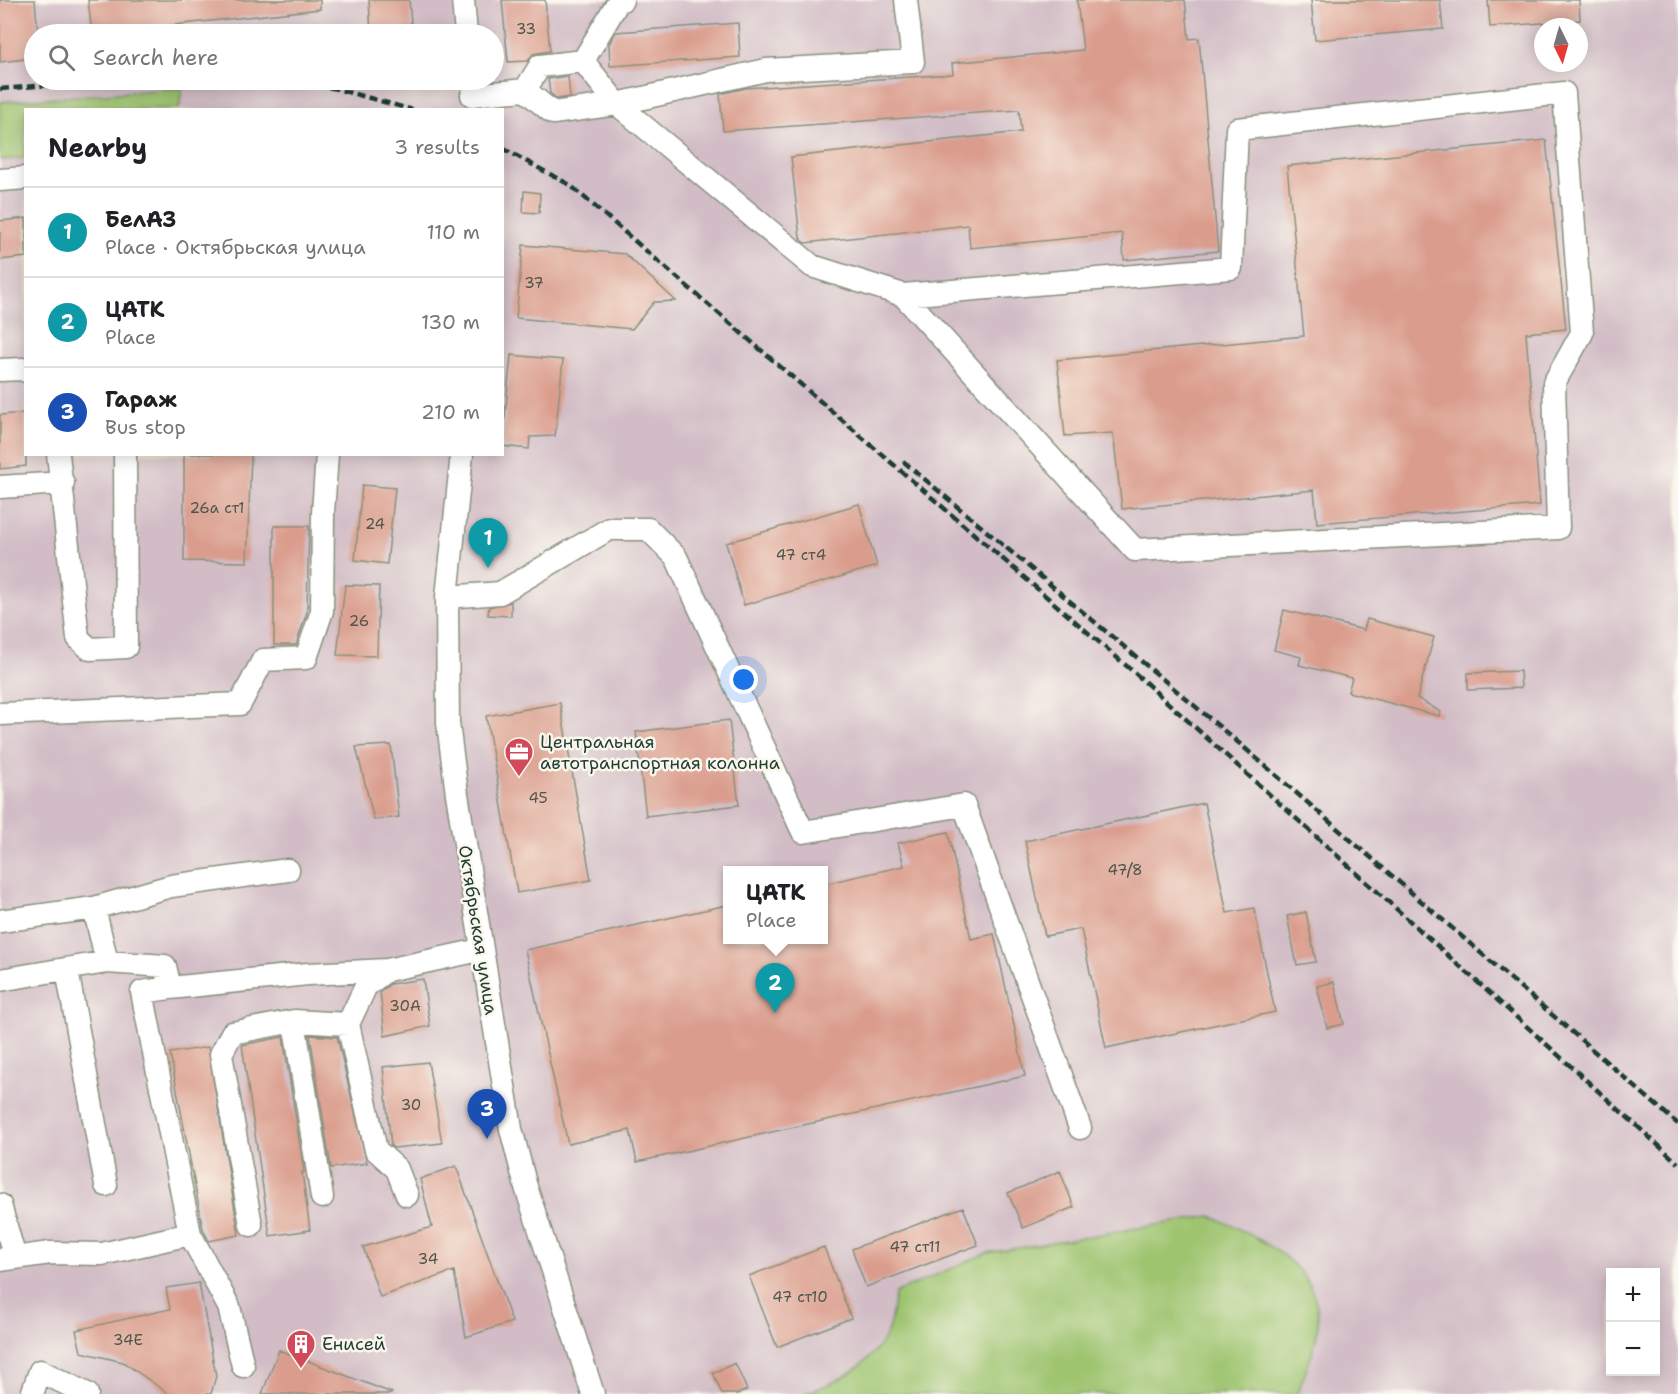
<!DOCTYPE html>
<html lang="en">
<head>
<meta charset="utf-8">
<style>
  :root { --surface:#fff; --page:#f2f2f2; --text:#202124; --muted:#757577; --line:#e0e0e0; --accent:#d1495b }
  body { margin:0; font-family:"Shantell Sans",sans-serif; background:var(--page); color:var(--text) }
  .controls { position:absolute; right:18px; bottom:18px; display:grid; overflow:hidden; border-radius:0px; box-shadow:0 3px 15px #0003 }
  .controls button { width:54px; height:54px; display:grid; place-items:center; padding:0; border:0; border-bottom:2px solid var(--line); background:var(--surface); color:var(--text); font:30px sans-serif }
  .compass { position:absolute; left:1534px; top:18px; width:54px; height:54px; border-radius:50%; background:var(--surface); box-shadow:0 3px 15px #0003; rotate:175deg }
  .you { position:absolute; left:744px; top:680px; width:21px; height:21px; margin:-15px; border:4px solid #fff; border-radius:50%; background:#1a73e8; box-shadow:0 0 0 9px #1a73e833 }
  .badge { display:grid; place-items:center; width:39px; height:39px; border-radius:50%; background:var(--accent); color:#fff; font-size:20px; font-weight:700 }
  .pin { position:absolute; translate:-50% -50px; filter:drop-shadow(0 2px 3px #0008) }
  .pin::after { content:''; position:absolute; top:32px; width:21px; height:18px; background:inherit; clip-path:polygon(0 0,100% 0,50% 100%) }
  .popup { position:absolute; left:723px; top:866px; width:105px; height:78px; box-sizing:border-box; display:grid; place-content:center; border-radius:0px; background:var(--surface); filter:drop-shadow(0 2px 4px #0005); font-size:20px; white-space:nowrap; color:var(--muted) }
  .popup b { font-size:22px; color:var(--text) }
  .popup::after { content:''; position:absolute; left:50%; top:100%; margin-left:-12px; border:12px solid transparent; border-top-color:var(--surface) }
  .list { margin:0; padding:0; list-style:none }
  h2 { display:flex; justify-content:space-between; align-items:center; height:78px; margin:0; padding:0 24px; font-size:26px }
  h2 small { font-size:20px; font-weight:400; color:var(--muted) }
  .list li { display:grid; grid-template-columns:39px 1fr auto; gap:18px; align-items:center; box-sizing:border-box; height:90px; padding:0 24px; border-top:2px solid var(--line) }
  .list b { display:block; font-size:22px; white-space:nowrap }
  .list p { margin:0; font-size:20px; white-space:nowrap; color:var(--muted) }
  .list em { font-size:20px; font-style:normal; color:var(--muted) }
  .icon { flex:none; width:33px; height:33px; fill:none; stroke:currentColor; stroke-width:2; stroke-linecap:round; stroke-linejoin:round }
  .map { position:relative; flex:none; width:1678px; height:1394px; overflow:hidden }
  .search { position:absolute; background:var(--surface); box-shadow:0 3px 15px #0003; left:24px; top:24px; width:480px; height:66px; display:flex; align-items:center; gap:15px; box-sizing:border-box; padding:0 21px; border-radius:33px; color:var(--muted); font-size:22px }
  .panel { position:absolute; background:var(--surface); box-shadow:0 3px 15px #0003; left:24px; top:108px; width:480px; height:348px; border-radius:0px }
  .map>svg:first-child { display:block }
  .industrial { fill:#d2bdc6; fill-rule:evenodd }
  .green { fill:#9ec46f; stroke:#5e8052; stroke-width:1.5 }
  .building { fill:#da9d8d }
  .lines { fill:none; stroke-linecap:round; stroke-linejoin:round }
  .minor-casing { stroke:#89907e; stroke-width:25 }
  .minor { stroke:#fff; stroke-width:22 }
  .rail { stroke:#1f3d34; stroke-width:4.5; stroke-dasharray:9 4.5; stroke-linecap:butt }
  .labels { text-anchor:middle; stroke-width:5; stroke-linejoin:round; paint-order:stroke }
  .number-label { font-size:15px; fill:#4e554a }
  .poi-label { font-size:18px; fill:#1f3d34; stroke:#fbf7ec; text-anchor:start }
  .street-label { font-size:18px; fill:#1f3d34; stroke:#fbf7ec }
</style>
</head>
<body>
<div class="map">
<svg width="1678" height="1394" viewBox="0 0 1678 1394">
  <rect width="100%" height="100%" fill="#fbf7ec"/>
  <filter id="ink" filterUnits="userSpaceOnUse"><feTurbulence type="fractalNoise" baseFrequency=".0167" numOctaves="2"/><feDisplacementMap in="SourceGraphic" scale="12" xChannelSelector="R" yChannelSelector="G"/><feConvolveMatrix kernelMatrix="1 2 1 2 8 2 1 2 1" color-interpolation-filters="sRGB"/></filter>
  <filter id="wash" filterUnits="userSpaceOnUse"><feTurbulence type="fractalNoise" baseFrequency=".008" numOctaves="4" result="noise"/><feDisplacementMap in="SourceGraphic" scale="24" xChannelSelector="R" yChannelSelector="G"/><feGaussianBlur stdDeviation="1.35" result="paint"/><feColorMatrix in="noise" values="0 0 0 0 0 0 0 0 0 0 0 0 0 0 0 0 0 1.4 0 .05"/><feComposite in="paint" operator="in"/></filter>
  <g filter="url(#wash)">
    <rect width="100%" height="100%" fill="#f3e3c8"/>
    <path class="industrial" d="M 0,0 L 1678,0 L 1678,1394 L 0,1394 ZM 1543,27 L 1579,27 L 1579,63 L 1543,63 ZM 34,34 L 494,34 L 494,80 L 34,80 ZM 26,110 L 502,110 L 502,454 L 26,454 ZM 727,870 L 823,870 L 823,940 L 727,940 ZM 1610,1272 L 1656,1272 L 1656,1372 L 1610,1372 Z"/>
    <path class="green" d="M 182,88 L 179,109 L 26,110 L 25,158 L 0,160 L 0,102 Z
      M 1211,1216 C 1255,1236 1321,1264 1318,1323 C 1317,1347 1305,1372 1297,1394 L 803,1394 C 837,1383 868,1368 886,1335 C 892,1323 893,1306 895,1293 L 987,1253 Z"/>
    <g id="blocks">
      <path class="building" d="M 0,0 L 35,0 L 38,34 L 34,34 L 34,58 L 0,62 Z
        M 88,0 L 320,0 L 320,9 L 92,34 Z
        M 369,0 L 409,0 L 412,34 L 371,34 Z
        M 502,0 L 545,0 L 550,51 L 533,54 L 528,61 L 508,62 Z
        M 1077,0 L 1185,0 L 1189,39 L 1199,38 L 1218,251 L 1124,260 L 1122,233 L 970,248 L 968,225 L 805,243 L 800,238 L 791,157 L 1021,132 L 1019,110 L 723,131 L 720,94 L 746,88 L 953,74 L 952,63 L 1083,50 Z
        M 1311,0 L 1440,0 L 1443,29 L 1315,40 Z
        M 1488,0 L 1579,0 L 1580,20 L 1490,27 Z
        M 738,23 L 740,57 L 610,66 L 609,44 L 616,32 Z
        M 568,76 L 570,97 L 557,99 L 550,93 L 548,79 Z
        M 1546,140 L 1566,329 L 1526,333 L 1540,505 L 1317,523 L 1314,490 L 1122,509 L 1113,433 L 1065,436 L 1057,360 L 1304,336 L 1287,166 Z
        M 524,191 L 540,193 L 539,213 L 523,212 Z
        M 26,218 L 26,257 L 0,260 L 0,221 Z
        M 523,245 L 625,254 L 676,301 L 654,302 L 632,329 L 516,318 Z
        M 511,355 L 563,360 L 555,436 L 530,437 L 529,449 L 502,446 Z
        M 26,413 L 26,466 L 0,469 L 0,415 Z
        M 184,454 L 251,454 L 247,562 L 184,561 Z
        M 362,485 L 395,488 L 387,564 L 355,560 Z
        M 859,504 L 877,566 L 744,605 L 726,543 Z
        M 274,526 L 309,526 L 307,612 L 296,645 L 274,645 Z
        M 345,585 L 379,586 L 377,656 L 337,655 Z
        M 511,602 L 511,616 L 488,615 L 489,607 Z
        M 1284,610 L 1364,630 L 1367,619 L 1434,637 L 1417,698 L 1441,712 L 1439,716 L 1348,692 L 1352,678 L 1299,665 L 1301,657 L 1274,650 Z
        M 1520,671 L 1521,688 L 1468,690 L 1468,673 Z
        M 560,703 L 591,880 L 517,893 L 486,716 Z
        M 729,720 L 739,805 L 646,816 L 636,732 Z
        M 391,745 L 399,817 L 374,820 L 356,747 Z
        M 1204,803 L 1227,913 L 1254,908 L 1275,1012 L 1106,1048 L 1081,929 L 1045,936 L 1025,841 Z
        M 948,832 L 971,939 L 994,934 L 1025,1076 L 637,1162 L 630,1130 L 568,1144 L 525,950 L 727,905 L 727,939 L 823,939 L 823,884 L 904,866 L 898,843 Z
        M 1306,912 L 1316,962 L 1297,965 L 1287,916 Z
        M 423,979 L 430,1026 L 385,1036 L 380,992 L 390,984 Z
        M 1334,982 L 1344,1024 L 1327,1028 L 1317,986 Z
        M 310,1035 L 337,1037 L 367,1163 L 331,1168 Z
        M 283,1037 L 304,1172 L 302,1172 L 310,1230 L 270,1236 L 242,1045 Z
        M 208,1047 L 239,1235 L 209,1241 L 203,1229 L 170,1053 Z
        M 428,1062 L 442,1143 L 394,1148 L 391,1146 L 383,1067 Z
        M 456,1166 L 512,1322 L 466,1337 L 454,1271 L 380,1297 L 363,1247 L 432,1227 L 420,1179 Z
        M 1060,1171 L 1074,1207 L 1023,1228 L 1008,1193 Z
        M 963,1207 L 978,1245 L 866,1287 L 852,1249 Z
        M 824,1247 L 851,1318 L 777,1347 L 749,1276 Z
        M 199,1283 L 216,1376 L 211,1394 L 169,1394 L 123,1362 L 81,1352 L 76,1330 L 170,1309 L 166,1288 Z
        M 279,1350 L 392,1393 L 391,1394 L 262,1394 Z
        M 735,1363 L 747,1390 L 737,1394 L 722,1394 L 713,1373 Z"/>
    </g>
  </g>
  <g filter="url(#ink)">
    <use href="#blocks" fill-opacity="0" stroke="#89907e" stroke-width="1.5"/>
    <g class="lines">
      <g class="minor-casing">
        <path id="minor" d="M 463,0 L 466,34
          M 583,61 L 618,2 L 622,0
          M 525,90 L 540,66 L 583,61 L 617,104 L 766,70 L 913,62 L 906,0
          M 472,95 L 525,90 L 553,113 L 617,104 L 812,266 L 903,295 L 1231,268 L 1237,129 L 1564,93 L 1582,333 L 1554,383 L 1558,528 L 1135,550 L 903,295
          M 0,180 L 26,178
          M 0,370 L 23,369 L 26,371
          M 58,454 L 78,638 L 90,649 L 126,647 L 125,454
          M 462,454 L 447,597 L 448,723 L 457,794 L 511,1129 L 526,1187 L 593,1394
          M 0,487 L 63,483
          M 447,597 L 500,593 L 609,529 L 648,529 L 676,557 L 803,832 L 964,805 L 1080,1128
          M 0,714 L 240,704 L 263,660 L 306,658 L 322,611 L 323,513 L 327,454
          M 94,908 L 107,962 L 165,966 L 170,988 L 308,974 L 387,970
          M 0,921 L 94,908 L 171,886 L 288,870
          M 67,970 L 106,1185
          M 0,980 L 107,962
          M 407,1195 L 397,1169 L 376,1150 L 348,1024 L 366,986 L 387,970 L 480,950
          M 322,1197 L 294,1021 L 348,1024
          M 0,1205 L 15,1258
          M 251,1225 L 221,1054 L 232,1033 L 294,1021
          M 190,1234 L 229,1307 L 243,1366
          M 0,1260 L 50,1253 L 102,1254 L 190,1234 L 142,992 L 170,988
          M 32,1394 L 40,1371 L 87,1394"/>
      </g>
      <use href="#minor" class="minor"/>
      <path class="rail" d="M 275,80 L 333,88 L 413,110
        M 0,89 L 109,80
        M 502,148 L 570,185 L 1136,674 L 1678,1163
        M 903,461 L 1240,744 L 1678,1124"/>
    </g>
  </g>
  <defs>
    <g id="office-pin" transform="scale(1.5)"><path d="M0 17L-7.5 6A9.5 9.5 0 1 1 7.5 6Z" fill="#d1495b" stroke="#fbf7ec"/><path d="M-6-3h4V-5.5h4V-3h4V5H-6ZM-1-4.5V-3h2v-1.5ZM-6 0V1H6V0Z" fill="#fff"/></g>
    <g id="building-pin" transform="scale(1.5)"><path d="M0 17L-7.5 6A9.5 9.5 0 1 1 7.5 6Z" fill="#d1495b" stroke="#fbf7ec"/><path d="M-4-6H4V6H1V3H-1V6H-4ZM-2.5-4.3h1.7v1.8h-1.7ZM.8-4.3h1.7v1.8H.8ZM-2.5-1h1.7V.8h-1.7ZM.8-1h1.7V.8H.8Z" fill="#fff"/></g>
  </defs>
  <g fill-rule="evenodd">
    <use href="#office-pin" x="519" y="752"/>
    <use href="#building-pin" x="301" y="1344"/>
  </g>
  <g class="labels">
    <g class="number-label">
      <text x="526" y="34">33</text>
      <text x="534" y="288">37</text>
      <text x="217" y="513">26а ст1</text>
      <text x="375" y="529">24</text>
      <text x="801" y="560">47 ст4</text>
      <text x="359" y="626">26</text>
      <text x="538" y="803">45</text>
      <text x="1125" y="875">47/8</text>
      <text x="405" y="1011">30А</text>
      <text x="411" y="1110">30</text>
      <text x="915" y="1252">47 ст11</text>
      <text x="428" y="1264">34</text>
      <text x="800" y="1302">47 ст10</text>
      <text x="128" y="1345">34Е</text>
    </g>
    <g class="poi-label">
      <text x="540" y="748">Центральная<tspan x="540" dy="21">автотранспортная колонна</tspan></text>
      <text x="322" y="1350">Енисей</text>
    </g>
    <g class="street-label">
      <text transform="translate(478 930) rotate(81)" y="6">Октябрьская улица</text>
    </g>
  </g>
</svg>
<div class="controls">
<button>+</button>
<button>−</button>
</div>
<svg class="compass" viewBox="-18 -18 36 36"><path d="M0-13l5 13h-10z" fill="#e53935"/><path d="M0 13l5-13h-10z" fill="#757577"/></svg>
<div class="you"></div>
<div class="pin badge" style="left:488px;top:568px;background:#0f9aa8">1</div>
<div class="pin badge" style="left:775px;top:1013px;background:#0f9aa8">2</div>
<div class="popup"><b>ЦАТК</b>Place</div>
<div class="pin badge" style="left:487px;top:1139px;background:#1a4fb4">3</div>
<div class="search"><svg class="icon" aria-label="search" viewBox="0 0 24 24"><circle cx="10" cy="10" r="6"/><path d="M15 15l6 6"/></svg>Search here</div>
<section class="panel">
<h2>Nearby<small>3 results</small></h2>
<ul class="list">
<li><span class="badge" style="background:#0f9aa8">1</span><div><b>БелАЗ</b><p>Place · Октябрьская улица</p></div><em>110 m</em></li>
<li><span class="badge" style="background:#0f9aa8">2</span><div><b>ЦАТК</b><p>Place</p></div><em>130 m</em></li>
<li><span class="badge" style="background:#1a4fb4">3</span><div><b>Гараж</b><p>Bus stop</p></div><em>210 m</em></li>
</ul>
</section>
</div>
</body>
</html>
